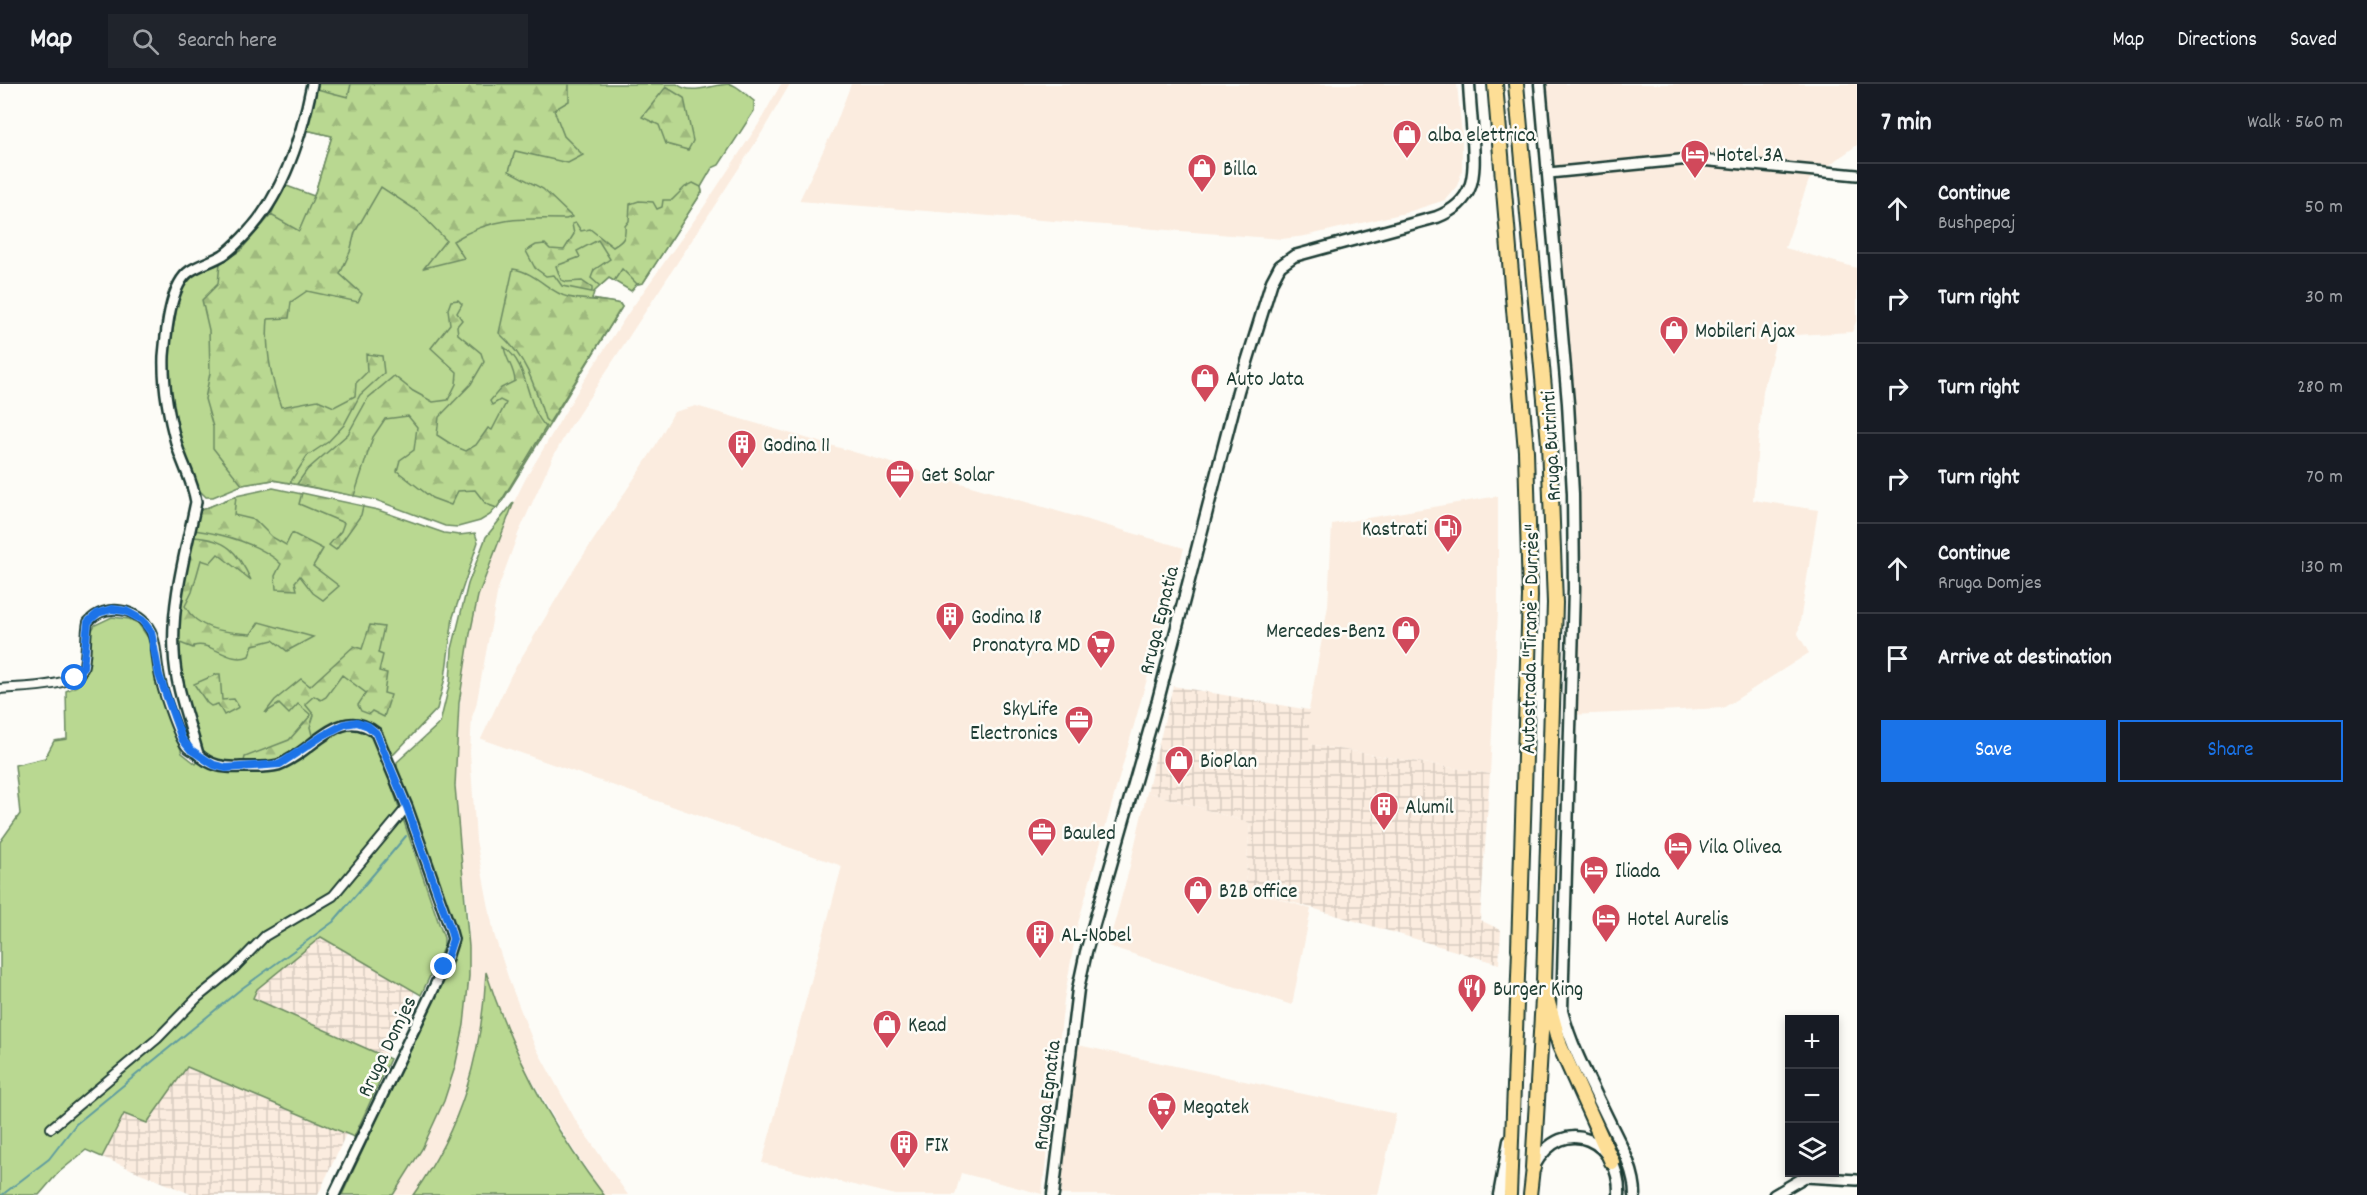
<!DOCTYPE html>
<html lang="en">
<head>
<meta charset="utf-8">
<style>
  :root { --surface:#171b24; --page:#20242c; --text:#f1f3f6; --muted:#9ea1a6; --line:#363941; --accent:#1a73e8 }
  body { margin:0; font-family:Dekko,sans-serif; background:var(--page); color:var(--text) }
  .controls { position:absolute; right:18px; bottom:18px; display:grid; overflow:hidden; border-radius:0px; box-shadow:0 3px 9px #0003 }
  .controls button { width:54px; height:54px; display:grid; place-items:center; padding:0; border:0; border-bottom:2px solid var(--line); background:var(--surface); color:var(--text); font:30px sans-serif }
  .stop { position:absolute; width:18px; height:18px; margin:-14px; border:4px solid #1a73e8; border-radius:50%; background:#fff }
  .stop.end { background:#1a73e8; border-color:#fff; box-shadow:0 2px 6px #0008 }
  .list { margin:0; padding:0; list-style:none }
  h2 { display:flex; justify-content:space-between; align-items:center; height:78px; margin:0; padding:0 24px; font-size:26px }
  h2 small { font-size:20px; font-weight:400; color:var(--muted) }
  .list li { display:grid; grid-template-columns:39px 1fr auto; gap:18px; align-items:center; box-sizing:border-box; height:90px; padding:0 24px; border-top:2px solid var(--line) }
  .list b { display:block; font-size:22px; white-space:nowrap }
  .list p { margin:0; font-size:20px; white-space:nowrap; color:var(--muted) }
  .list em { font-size:20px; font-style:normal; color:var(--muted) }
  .actions { display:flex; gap:12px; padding:18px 24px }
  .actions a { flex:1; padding:14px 0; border:2px solid var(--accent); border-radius:0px; text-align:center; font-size:21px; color:var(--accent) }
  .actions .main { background:var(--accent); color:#fff }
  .icon { flex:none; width:33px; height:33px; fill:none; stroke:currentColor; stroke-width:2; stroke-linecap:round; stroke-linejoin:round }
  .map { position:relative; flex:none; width:1857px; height:1111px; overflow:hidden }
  header { display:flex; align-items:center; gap:36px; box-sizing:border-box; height:84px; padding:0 30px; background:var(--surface); border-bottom:2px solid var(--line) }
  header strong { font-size:28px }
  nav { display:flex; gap:33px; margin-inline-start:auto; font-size:21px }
  .search { width:420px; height:54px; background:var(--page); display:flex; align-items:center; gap:15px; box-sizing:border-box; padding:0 21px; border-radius:0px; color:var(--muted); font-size:22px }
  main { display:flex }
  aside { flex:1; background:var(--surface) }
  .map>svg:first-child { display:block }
  .built { fill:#fbecdf }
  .industrial { fill:url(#industrial-grid) }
  .grass { fill:#b9d891; stroke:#6c8a62; stroke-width:1.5 }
  .forest { fill:url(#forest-firs); stroke:#6c8a62; stroke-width:1.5 }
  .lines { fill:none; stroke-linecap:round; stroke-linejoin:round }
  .stream { stroke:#609d9f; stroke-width:2 }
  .minor-casing { stroke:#1f3d34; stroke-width:12 }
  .tertiary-casing { stroke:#1f3d34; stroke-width:14 }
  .secondary-casing { stroke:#1f3d34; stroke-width:15 }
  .trunk-casing { stroke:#1f3d34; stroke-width:16 }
  .motorway-casing { stroke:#1f3d34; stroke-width:18 }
  .minor { stroke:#fdfcf7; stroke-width:8 }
  .tertiary { stroke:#fdfcf7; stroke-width:9 }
  .secondary { stroke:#fdfcf7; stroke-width:10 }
  .trunk { stroke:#fdde96; stroke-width:12 }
  .motorway { stroke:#fdde96; stroke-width:14 }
  .route { stroke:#1a73e8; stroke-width:8 }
  .labels { text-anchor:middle; stroke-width:5; stroke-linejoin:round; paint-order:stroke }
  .poi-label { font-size:21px; fill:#1f3d34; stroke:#fdfcf7; text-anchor:start }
  .street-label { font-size:21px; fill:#1f3d34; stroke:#fdfcf7 }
</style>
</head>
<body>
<header>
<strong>Map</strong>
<div class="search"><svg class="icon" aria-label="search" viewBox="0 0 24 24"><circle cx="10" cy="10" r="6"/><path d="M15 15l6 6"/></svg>Search here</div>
<nav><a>Map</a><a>Directions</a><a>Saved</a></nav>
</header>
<main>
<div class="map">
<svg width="1857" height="1111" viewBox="0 0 1857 1111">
  <defs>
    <pattern id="industrial-grid" width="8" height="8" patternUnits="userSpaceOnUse" patternTransform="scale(1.5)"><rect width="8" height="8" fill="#fbecdf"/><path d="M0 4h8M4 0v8" fill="none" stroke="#d7cbc0"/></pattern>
    <pattern id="forest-firs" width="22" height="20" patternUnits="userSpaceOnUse" patternTransform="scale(1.5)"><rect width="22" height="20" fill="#b9d891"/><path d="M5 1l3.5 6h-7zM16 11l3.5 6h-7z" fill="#9fba7e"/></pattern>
  </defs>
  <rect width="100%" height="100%" fill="#fdfcf7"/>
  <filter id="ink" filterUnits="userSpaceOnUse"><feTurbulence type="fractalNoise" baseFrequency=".0167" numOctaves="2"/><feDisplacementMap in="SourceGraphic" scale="12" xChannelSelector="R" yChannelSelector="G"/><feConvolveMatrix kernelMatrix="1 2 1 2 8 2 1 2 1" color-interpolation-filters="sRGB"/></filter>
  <g filter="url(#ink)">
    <path class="built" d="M 781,0 L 790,0 L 758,55 L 568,346 L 553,373 L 518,450 L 498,505 L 476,622 L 472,633 L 470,668 L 476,756 L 494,850 L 510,899 L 534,960 L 576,1037 L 628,1111 L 604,1111 L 568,1058 L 518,972 L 486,890 L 480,955 L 473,984 L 452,1044 L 439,1072 L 413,1111 L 393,1111 L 422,1065 L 444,1017 L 455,983 L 464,941 L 469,892 L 469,863 L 468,828 L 457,744 L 455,682 L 463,584 L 478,512 L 492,473 L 508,430 L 526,394 L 583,298 L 629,228 L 703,124 L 758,41 Z
      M 851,0 L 1457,0 L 1462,52 L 1462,87 L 1457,102 L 1445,116 L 1405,129 L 1305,152 L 1282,155 L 799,117 L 835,42 Z
      M 1540,0 L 1857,0 L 1857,61 L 1809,96 L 1785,164 L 1857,184 L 1857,235 L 1852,248 L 1777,252 L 1763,307 L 1753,416 L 1818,426 L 1798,550 L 1809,569 L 1723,624 L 1571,631 L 1573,410 Z
      M 696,322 L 1184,464 L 1077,843 L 1064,916 L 1042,1110 L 961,1089 L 955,1111 L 895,1111 L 762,1079 L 842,782 L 481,655 L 511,591 L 573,487 L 653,366 L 674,328 Z
      M 1498,412 L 1498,527 L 1490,690 L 1309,660 L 1309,626 L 1328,522 L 1332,440 Z
      M 1147,708 L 1250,739 L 1245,804 L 1311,825 L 1292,921 L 1108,862 L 1129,786 Z
      M 1078,961 L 1396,1030 L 1378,1111 L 1056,1111 Z"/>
    <path class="industrial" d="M 1173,602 L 1309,626 L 1309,660 L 1490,690 L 1480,836 L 1501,846 L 1499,880 L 1245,804 L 1250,739 L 1147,708 Z
      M 321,853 L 415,907 L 386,973 L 253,914 L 257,905 Z
      M 187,983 L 346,1050 L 318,1111 L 193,1111 L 102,1073 L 124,1029 L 147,1039 Z"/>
    <path class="grass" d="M 318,0 L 677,0 C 691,12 712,0 730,0 C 738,1 747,12 754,17 L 754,27 L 719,81 L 712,84 L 701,103 L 702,108 L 643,199 L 637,200 L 631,207 L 609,194 L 594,208 L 592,215 L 620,220 L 622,223 L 503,416 L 490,431 L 480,437 L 458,443 L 445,442 L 376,416 L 273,396 L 242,401 L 213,413 L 206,413 L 198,405 L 183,366 L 169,308 L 167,282 L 179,209 L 193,192 L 230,174 L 240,167 L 271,131 L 284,101 L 314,112 L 332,52 L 306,46 Z
      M 273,404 L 378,426 L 444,449 L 459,451 L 475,449 L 478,458 L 453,533 L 445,594 L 437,625 L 394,670 L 382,674 L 444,854 L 444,862 L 421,911 L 321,853 L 257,905 L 253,914 L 390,975 L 354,1053 L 187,983 L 147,1039 L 124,1030 L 102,1073 L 86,1066 L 58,1089 L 39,1111 L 0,1111 L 0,758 L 20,730 L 15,681 L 45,674 L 54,657 L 67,655 L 66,607 L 77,602 L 86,590 L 91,548 L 95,541 L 112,533 L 129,535 L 138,539 L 149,555 L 155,586 L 182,669 L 196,680 L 203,670 L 176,582 L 176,525 L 198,431 L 201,426 L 236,412 Z
      M 514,418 L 478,512 L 470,550 L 459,619 L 455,702 L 469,863 L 469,892 L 464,941 L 455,983 L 444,1017 L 422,1065 L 393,1111 L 342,1111 L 456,865 L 455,846 L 397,684 L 397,678 L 440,639 L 450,598 L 452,565 L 468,500 L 486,453 Z
      M 486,888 C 512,968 552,1044 604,1111 L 413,1111 C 462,1043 482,970 486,888 Z"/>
    <path class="forest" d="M 351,0 L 569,0 L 569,17 L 554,26 L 564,52 L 583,71 L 568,79 L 515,67 L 509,87 L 543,105 L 572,133 L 566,135 C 522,134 491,133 453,157 L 464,174 L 424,184 L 446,156 L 419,128 L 381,103 L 355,148 L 350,168 L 340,190 L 362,210 L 358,218 L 307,207 L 291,218 L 289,234 L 268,235 C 265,265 271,294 281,323 L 318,316 L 334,323 L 355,312 L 356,299 L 367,288 L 366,270 L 382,272 L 384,289 L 360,311 L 344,341 L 328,358 L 307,372 L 290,399 L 273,396 L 242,401 L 213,364 L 213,343 L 205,315 L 210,289 L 209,246 L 202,216 L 218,200 L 220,179 L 240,167 L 271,131 L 299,147 L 314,112 L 332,52 L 306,46 L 317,5 L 348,13 Z
      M 666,3 L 684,14 L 693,57 L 688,66 L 666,60 L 659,41 L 642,33 Z
      M 693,99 L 701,103 L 702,108 L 643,199 L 637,200 L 622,185 L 614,197 L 609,194 L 600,202 L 591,194 L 594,186 L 610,175 L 598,156 L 577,167 L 580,173 L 556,182 L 561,196 L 567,198 L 582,197 L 592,204 L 592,208 L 562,202 L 554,191 L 546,192 L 535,184 L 526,167 L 536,161 L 545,160 L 550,165 L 564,166 L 574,150 L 572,140 L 576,139 L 581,147 L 590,145 L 613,163 C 623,157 626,154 625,142 L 629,137 L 630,120 L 639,117 L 653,118 L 657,125 L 662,123 L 663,116 L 672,116 L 685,103 Z
      M 513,185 C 536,188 550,209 568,213 C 585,217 603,215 620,220 L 622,223 L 549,339 L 545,335 C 534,300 527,274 499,249 Z
      M 458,216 L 462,220 L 457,229 L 462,236 L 457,242 L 458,250 L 481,269 L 484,278 L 471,300 L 439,333 L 437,351 L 454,362 L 466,367 L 476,361 L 488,344 L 492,346 L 506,319 L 500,316 L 492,321 L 490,317 L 501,304 L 515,297 C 514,283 506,276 504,263 C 530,281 525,322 546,343 L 497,424 L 486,420 L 475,406 L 458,407 L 451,421 L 432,414 L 397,387 L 400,376 L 414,366 L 417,343 L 408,332 L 385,335 L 373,353 L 354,412 L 297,400 L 307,386 L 348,350 L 368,314 L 394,292 L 413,307 L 433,318 L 448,316 L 456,300 L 457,288 L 431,264 L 450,240 L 448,225 L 451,217 Z
      M 302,409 L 363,422 L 361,431 L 336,466 L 329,461 L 341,447 L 344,439 L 299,420 Z
      M 236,412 L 234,431 L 255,436 L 272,453 L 286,461 L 292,449 L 323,465 L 313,482 L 339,502 L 323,516 L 313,509 L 300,492 L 295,498 L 297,506 L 276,505 L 275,492 L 281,480 C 261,460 223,450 194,446 L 198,431 L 201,426 Z
      M 193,453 C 227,455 237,467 251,496 L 218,470 L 210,479 L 201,476 L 192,508 L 185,522 C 198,547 226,548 251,550 L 259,538 L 313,553 L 287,567 L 273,556 L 253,561 L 249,572 C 230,581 212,557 194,562 L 193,564 L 175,557 L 176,525 Z
      M 370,541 L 384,543 L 378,569 L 383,571 L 379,587 L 387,589 L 384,609 L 391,611 L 384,633 L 372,627 L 369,630 L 361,627 L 358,621 L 366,609 L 342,591 L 326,613 L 321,616 L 314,612 L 305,620 L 314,631 L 310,643 L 313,655 L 277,677 L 244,677 L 245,673 L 289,656 L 311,631 L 298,620 L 289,630 L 279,620 L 265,629 L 275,616 L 301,595 L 310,602 L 354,562 L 362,565 Z
      M 217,590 L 220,590 L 222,616 L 234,615 L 239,623 L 224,631 L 218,620 L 211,622 L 207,619 L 194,600 Z"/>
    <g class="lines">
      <path class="stream" d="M 2,1111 L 49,1075 L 76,1040 L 241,905 L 333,838 L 406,752"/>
      <g class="minor-casing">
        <path id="minor" d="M 0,605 C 20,603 75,604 83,584 C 87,575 85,550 88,538 C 105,518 139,524 151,547 C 157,559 156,575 159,588 C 161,603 177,651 186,662 C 189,666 194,668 198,670
          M 51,1044 L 157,955 L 197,914 L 234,884 L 265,852 L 333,812 L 407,723"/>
      </g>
      <g class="tertiary-casing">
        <path id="tertiary" d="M 312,0 C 302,51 284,110 247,149 C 240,156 232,165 223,171 C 213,177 201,180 190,187 C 170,200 166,249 164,272 C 163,301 169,334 177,362 C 183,381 193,398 196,418 C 186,467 171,518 174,568 C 175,602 189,637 198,670 C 210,682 224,684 241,683 C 253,683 267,684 278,681 C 311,670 340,619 376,649 L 407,723 L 450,844 L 453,855 L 444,883 L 334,1111
          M 1549,89 L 1690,75 L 1857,91
          M 1774,1111 L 1805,1093 L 1857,1096"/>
      </g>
      <g class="secondary-casing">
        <path id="secondary" d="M 1540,0 L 1568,319 L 1573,410 L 1574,505 L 1562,927 C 1572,966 1592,1001 1609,1037 C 1620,1060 1635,1085 1635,1111
          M 1534,1082 C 1564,1027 1621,1058 1619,1111
          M 1053,1111 L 1078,905 L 1086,868 L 1158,616 L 1238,307 L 1272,197 L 1280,182 L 1294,172 L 1437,133 C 1475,118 1475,93 1473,56 C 1472,38 1470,19 1469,0
          M 1499,1111 L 1509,1057"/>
      </g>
      <g class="trunk-casing">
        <path id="trunk" d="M 1510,1111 L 1519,865
          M 1530,1111 L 1533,1084"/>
      </g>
      <g class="motorway-casing">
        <path id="motorway" d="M 1495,0 L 1526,367 L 1530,512 L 1519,865
          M 1516,0 L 1549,359 L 1555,519 L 1544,898 L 1533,1084
          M 1547,915 L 1560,962 L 1612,1078"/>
      </g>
      <use href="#minor" class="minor"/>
      <use href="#tertiary" class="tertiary"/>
      <use href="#secondary" class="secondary"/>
      <use href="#trunk" class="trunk"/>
      <use href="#motorway" class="motorway"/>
    </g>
  </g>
  <g class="lines" filter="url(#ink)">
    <path class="route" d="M 75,594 L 83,583 L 88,538 L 98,529 L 112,525 L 126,527 L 142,536 L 151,548 L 159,591 L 182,655 L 191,666 L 214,681 L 226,684 L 280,680 L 322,652 L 345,640 L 357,638 L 368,642 L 376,649 L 407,723 L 450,844 L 453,855 L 444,883"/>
  </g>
  <defs>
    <g id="shop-pin" transform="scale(1.5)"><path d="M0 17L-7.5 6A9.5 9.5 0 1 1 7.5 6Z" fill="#d1495b" stroke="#fdfcf7"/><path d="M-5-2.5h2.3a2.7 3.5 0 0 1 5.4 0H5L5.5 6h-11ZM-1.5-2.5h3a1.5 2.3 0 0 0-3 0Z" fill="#fff"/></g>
    <g id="hotel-pin" transform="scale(1.5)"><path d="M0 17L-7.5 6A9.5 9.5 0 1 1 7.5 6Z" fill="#d1495b" stroke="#fdfcf7"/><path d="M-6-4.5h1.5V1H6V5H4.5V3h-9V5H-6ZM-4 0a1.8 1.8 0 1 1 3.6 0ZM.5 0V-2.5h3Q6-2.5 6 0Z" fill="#fff"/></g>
    <g id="building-pin" transform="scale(1.5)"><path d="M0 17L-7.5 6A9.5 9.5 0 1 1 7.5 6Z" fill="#d1495b" stroke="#fdfcf7"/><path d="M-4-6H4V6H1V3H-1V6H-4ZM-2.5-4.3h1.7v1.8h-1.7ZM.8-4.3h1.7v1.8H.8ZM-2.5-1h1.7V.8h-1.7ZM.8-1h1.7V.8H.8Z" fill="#fff"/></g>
    <g id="office-pin" transform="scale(1.5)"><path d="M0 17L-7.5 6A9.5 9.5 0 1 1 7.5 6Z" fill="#d1495b" stroke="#fdfcf7"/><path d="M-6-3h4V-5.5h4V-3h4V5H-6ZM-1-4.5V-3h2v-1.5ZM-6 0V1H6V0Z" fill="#fff"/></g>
    <g id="fuel-pin" transform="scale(1.5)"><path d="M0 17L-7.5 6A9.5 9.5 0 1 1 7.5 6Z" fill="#d1495b" stroke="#fdfcf7"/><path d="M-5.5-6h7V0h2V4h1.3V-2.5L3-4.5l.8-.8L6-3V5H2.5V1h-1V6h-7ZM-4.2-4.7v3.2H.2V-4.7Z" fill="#fff"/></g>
    <g id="supermarket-pin" transform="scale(1.5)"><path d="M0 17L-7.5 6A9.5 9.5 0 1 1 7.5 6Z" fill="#d1495b" stroke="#fdfcf7"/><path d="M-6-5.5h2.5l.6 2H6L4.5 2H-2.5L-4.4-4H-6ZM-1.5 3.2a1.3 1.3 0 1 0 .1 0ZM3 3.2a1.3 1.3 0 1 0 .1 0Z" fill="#fff"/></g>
    <g id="restaurant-pin" transform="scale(1.5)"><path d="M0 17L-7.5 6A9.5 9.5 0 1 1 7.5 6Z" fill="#d1495b" stroke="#fdfcf7"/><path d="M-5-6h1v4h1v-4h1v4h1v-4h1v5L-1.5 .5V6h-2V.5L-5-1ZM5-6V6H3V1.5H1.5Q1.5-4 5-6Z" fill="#fff"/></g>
  </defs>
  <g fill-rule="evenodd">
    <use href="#shop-pin" x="1407" y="50"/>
    <use href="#hotel-pin" x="1695" y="70"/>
    <use href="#shop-pin" x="1202" y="84"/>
    <use href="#shop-pin" x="1674" y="246"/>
    <use href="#shop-pin" x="1205" y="294"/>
    <use href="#building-pin" x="742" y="360"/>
    <use href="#office-pin" x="900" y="390"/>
    <use href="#fuel-pin" x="1448" y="444"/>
    <use href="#building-pin" x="950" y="532"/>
    <use href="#shop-pin" x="1406" y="546"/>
    <use href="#supermarket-pin" x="1101" y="560"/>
    <use href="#office-pin" x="1079" y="636"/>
    <use href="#shop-pin" x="1179" y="676"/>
    <use href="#building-pin" x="1384" y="722"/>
    <use href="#office-pin" x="1042" y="748"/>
    <use href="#hotel-pin" x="1678" y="762"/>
    <use href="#hotel-pin" x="1594" y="786"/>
    <use href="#shop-pin" x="1198" y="806"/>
    <use href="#hotel-pin" x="1606" y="834"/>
    <use href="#building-pin" x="1040" y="850"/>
    <use href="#restaurant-pin" x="1472" y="904"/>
    <use href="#shop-pin" x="887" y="940"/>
    <use href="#supermarket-pin" x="1162" y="1022"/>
    <use href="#building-pin" x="904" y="1060"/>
  </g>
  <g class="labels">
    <g class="poi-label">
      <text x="1428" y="57">alba elettrica</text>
      <text x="1716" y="77">Hotel 3A</text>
      <text x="1223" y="91">Billa</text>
      <text x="1695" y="253">Mobileri Ajax</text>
      <text x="1226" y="301">Auto Jata</text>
      <text x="763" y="367">Godina 11</text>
      <text x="921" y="397">Get Solar</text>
      <text x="1427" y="451" text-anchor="end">Kastrati</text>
      <text x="971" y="539">Godina 18</text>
      <text x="1385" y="553" text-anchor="end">Mercedes-Benz</text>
      <text x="1080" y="567" text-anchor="end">Pronatyra MD</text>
      <text x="1058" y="631" text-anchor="end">SkyLife<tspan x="1058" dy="24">Electronics</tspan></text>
      <text x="1200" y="683">BioPlan</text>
      <text x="1405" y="729">Alumil</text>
      <text x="1063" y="755">Bauled</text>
      <text x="1699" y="769">Vila Olivea</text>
      <text x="1615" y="793">Iliada</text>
      <text x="1219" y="813">B2B office</text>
      <text x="1627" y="841">Hotel Aurelis</text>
      <text x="1061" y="857">AL-Nobel</text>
      <text x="1493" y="911">Burger King</text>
      <text x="908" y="947">Kead</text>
      <text x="1183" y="1029">Megatek</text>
      <text x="925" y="1067">FIX</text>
    </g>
    <g class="street-label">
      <text transform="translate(1550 362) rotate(-93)" y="7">Rruga Butrinti</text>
      <text transform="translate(1158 536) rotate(-76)" y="7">Rruga Egnatia</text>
      <text transform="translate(1529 555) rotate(-89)" y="7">Autostrada "Tiranë - Durrës"</text>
      <text transform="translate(386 962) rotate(-64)" y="7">Rruga Domjes</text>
      <text transform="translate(1046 1011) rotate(-83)" y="7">Rruga Egnatia</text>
    </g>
  </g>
</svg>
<div class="controls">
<button>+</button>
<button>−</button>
<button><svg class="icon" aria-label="layers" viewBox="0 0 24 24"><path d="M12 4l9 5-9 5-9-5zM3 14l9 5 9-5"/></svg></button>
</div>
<div class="stop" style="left:75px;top:594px"></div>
<div class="stop end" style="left:444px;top:883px"></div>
</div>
<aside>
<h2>7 min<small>Walk · 560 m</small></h2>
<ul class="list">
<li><svg class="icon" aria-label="ahead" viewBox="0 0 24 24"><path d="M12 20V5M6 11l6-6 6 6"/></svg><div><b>Continue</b><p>Bushpepaj</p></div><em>50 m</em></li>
<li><svg class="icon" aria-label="right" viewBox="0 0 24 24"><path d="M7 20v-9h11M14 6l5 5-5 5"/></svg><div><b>Turn right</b></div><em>30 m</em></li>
<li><svg class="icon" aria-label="right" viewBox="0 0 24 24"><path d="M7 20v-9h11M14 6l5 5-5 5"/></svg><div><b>Turn right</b></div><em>280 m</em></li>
<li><svg class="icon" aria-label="right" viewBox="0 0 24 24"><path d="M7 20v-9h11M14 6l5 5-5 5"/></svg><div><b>Turn right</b></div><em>70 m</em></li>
<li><svg class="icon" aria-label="ahead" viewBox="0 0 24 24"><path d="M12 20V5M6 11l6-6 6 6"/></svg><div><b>Continue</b><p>Rruga Domjes</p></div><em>130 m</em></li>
<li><svg class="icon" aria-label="arrive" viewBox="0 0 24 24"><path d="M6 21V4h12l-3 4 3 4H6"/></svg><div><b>Arrive at destination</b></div></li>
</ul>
<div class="actions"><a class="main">Save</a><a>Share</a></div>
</aside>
</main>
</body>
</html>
